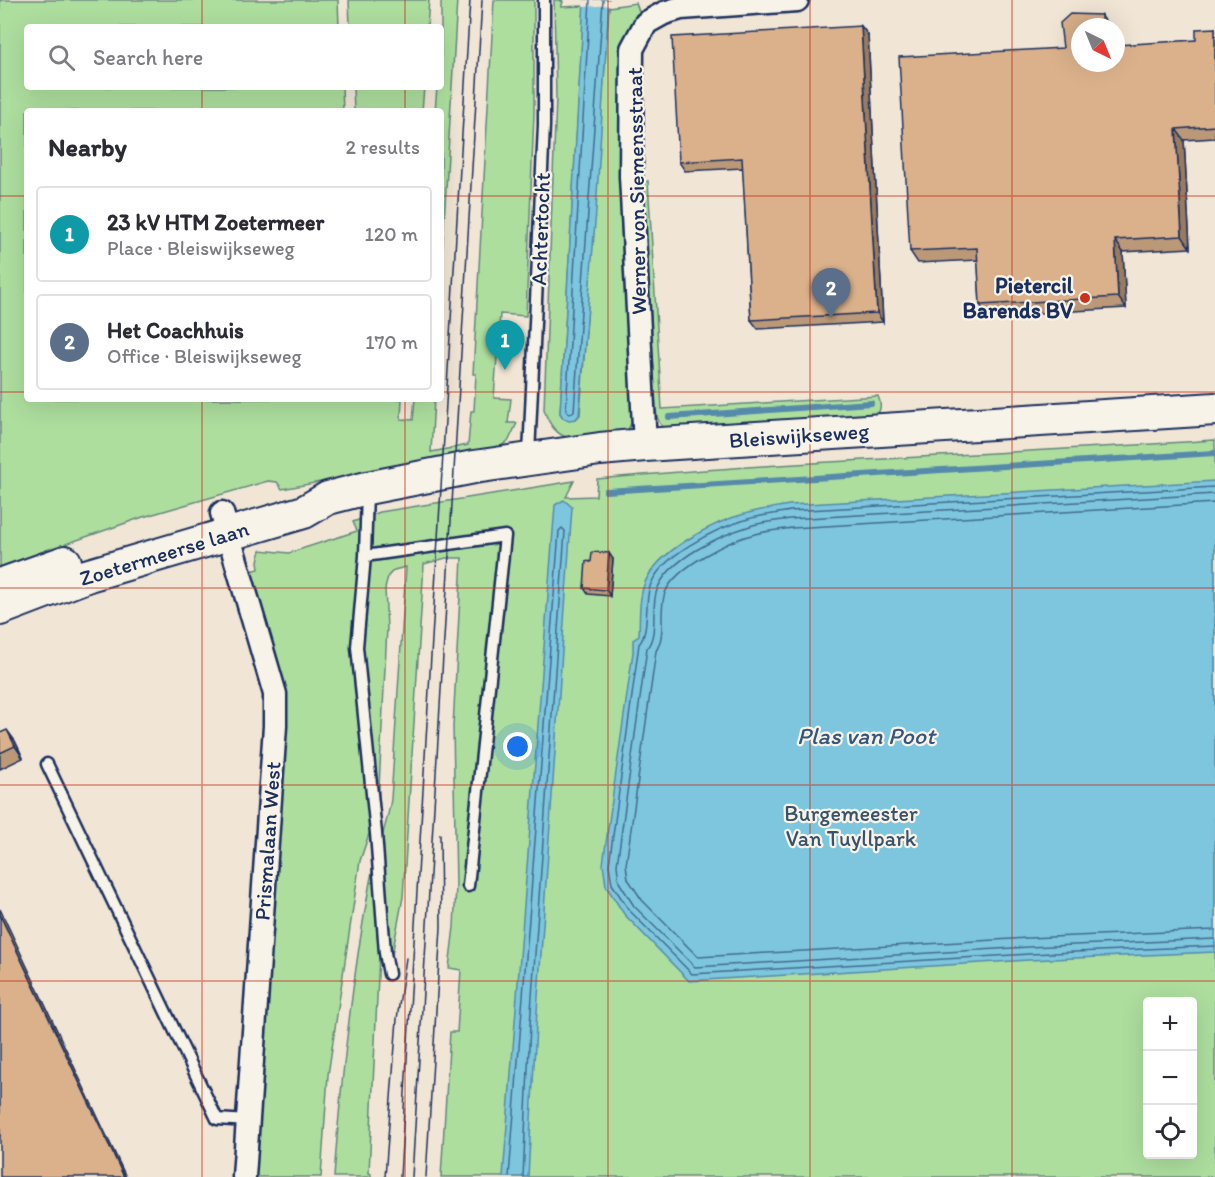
<!DOCTYPE html>
<html lang="en">
<head>
<meta charset="utf-8">
<style>
  :root { --surface:#fff; --page:#f7f7f7; --text:#2b2b33; --muted:#7c7c81; --line:#e1e1e2; --accent:#0b8043 }
  body { margin:0; font-family:Itim,sans-serif; background:var(--page); color:var(--text) }
  .controls { position:absolute; right:18px; bottom:18px; display:grid; overflow:hidden; border-radius:6px; box-shadow:0 6px 24px #0002 }
  .controls button { width:54px; height:54px; display:grid; place-items:center; padding:0; border:0; border-bottom:2px solid var(--line); background:var(--surface); color:var(--text); font:30px sans-serif }
  .compass { position:absolute; left:1071px; top:18px; width:54px; height:54px; border-radius:50%; background:var(--surface); box-shadow:0 6px 24px #0002; rotate:137deg }
  .you { position:absolute; left:518px; top:747px; width:21px; height:21px; margin:-15px; border:4px solid #fff; border-radius:50%; background:#1a73e8; box-shadow:0 0 0 9px #1a73e833 }
  .badge { display:grid; place-items:center; width:39px; height:39px; border-radius:50%; background:var(--accent); color:#fff; font-size:20px; font-weight:700 }
  .pin { position:absolute; translate:-50% -50px; filter:drop-shadow(0 2px 3px #0008) }
  .pin::after { content:''; position:absolute; top:32px; width:21px; height:18px; background:inherit; clip-path:polygon(0 0,100% 0,50% 100%) }
  .list { margin:0; padding:0; list-style:none }
  h2 { display:flex; justify-content:space-between; align-items:center; height:78px; margin:0; padding:0 24px; font-size:26px }
  h2 small { font-size:20px; font-weight:400; color:var(--muted) }
  .list li { display:grid; grid-template-columns:39px 1fr auto; gap:18px; align-items:center; box-sizing:border-box; height:96px; margin:0 12px 12px; padding:0 12px; border:2px solid var(--line); border-radius:6px }
  .list b { display:block; font-size:22px; white-space:nowrap }
  .list p { margin:0; font-size:20px; white-space:nowrap; color:var(--muted) }
  .list em { font-size:20px; font-style:normal; color:var(--muted) }
  .icon { flex:none; width:33px; height:33px; fill:none; stroke:currentColor; stroke-width:2; stroke-linecap:round; stroke-linejoin:round }
  .map { position:relative; flex:none; width:1215px; height:1177px; overflow:hidden }
  .search { position:absolute; background:var(--surface); box-shadow:0 6px 24px #0002; left:24px; top:24px; width:420px; height:66px; display:flex; align-items:center; gap:15px; box-sizing:border-box; padding:0 21px; border-radius:6px; color:var(--muted); font-size:22px }
  .panel { position:absolute; background:var(--surface); box-shadow:0 6px 24px #0002; left:24px; top:108px; width:420px; height:294px; border-radius:6px }
  .map>svg:first-child { display:block }
  .green { fill:#adde9e; stroke:#64867e; stroke-width:1.5; fill-rule:evenodd }
  .water { fill:#7dc6dd; stroke:#568aaa; stroke-width:1.5 }
  .pier { fill:#f1e6d5 }
  .lines { fill:none; stroke-linecap:round; stroke-linejoin:round }
  .shore { stroke:#426b91; stroke-width:1.5 }
  .stream { stroke:#568aaa; stroke-width:6 }
  .lane-casing { stroke:#1b2f5e; stroke-width:15 }
  .street-casing { stroke:#1b2f5e; stroke-width:27 }
  .secondary-casing { stroke:#1b2f5e; stroke-width:36 }
  .lane { stroke:#f7f3e8; stroke-width:10 }
  .street { stroke:#f7f3e8; stroke-width:22 }
  .secondary { stroke:#f7f3e8; stroke-width:32 }
  .tram { stroke:#1b2f5e; stroke-width:1.5 }
  .wall { fill:#bb9878; stroke:#1b2f5e; stroke-width:1.5 }
  .shaded-wall { fill:#997c61; stroke:#1b2f5e; stroke-width:1.5 }
  .building { fill:#dab18b; stroke:#1b2f5e; stroke-width:1.5 }
  .grid { fill:none; stroke:#c8321e; stroke-width:1.5; stroke-opacity:0.55 }
  .poi-dot { fill:#c8321e; stroke:#f7f3e8; stroke-width:2 }
  .labels { text-anchor:middle; stroke-width:4.5; stroke-linejoin:round; paint-order:stroke }
  .street-label { font-size:22px; fill:#1b2f5e; stroke:#f7f3e8 }
  .poi-label { font-size:22px; font-weight:bold; fill:#1b2f5e; stroke:#f7f3e8; text-anchor:end }
  .park-label { font-size:22px; fill:#38526b; stroke:#f7f3e8 }
  .water-label { font-size:24px; font-style:italic; fill:#34557e; stroke:#f7f3e8 }
</style>
</head>
<body>
<div class="map">
<svg width="1215" height="1177" viewBox="0 0 1215 1177">
  <rect width="100%" height="100%" fill="#f1e6d5"/>
  <filter id="ink" filterUnits="userSpaceOnUse"><feTurbulence type="fractalNoise" baseFrequency=".0167" numOctaves="2"/><feDisplacementMap in="SourceGraphic" scale="12" xChannelSelector="R" yChannelSelector="G"/><feConvolveMatrix kernelMatrix="1 2 1 2 8 2 1 2 1" color-interpolation-filters="sRGB"/></filter>
  <g filter="url(#ink)">
    <path class="green" d="M 0,0 L 338,0 L 339,27 L 27,27 L 27,87 L 342,87 L 343,111 L 27,111 L 27,399 L 402,399 L 401,419 L 413,420 L 415,399 L 434,399 L 431,452 L 468,445 L 471,411 L 474,411 L 476,374 L 473,374 L 494,0 L 534,0 L 534,113 L 526,316 L 500,314 L 494,398 L 511,399 L 508,423 L 517,423 L 509,440 L 496,450 L 282,489 L 277,482 L 268,481 L 143,517 L 0,567 Z
      M 349,0 L 429,0 L 427,27 L 350,27 Z
      M 441,0 L 457,0 L 441,274 L 441,111 L 435,111 L 437,87 L 441,87 Z
      M 554,0 L 563,0 L 561,1 L 563,2 L 561,7 L 583,6 L 584,8 L 560,413 L 563,418 L 576,419 L 580,415 L 609,7 L 636,3 L 640,14 L 632,23 L 627,34 L 620,138 L 620,207 L 632,421 L 627,432 C 592,437 557,454 544,409 L 556,98 Z
      M 353,87 L 424,87 L 422,111 L 354,111 Z
      M 648,181 L 662,409 L 878,396 C 882,405 881,411 874,419 L 667,431 C 659,425 657,419 656,409 L 643,182 Z
      M 1215,440 L 1215,1177 L 441,1177 L 450,1032 L 457,1032 L 461,970 L 449,968 L 454,927 L 456,886 L 453,727 L 462,558 L 446,558 L 424,564 L 403,897 L 392,955 L 379,954 L 369,1173 L 371,1174 L 371,1177 L 334,1177 C 341,1078 352,980 370,882 C 375,854 387,827 391,799 L 406,567 L 394,570 L 388,576 L 385,589 L 387,628 L 378,807 L 360,861 L 328,1075 L 321,1177 L 255,1177 L 287,723 L 284,685 L 251,571 L 259,569 L 258,561 L 261,550 L 289,553 L 357,531 L 353,522 L 380,512 L 574,481 L 566,497 L 596,496 L 597,479 C 802,460 1009,454 1215,440 ZM 1148,1002 L 1192,1002 L 1192,1154 L 1148,1154 Z"/>
    <path class="water" d="M 584,0 L 609,0 L 596,211 L 579,415 L 576,419 L 569,420 L 563,418 L 560,413 Z
      M 1215,481 L 1215,952 L 1029,960 L 689,981 L 624,914 L 606,886 L 603,864 L 633,652 L 633,640 L 639,636 C 640,620 638,601 644,585 C 656,551 715,521 748,513 C 761,509 775,508 789,505 Z
      M 564,500 L 572,507 L 536,1026 L 528,1177 L 503,1177 L 555,505 Z"/>
    <path class="pier" d="M 583,0 L 612,0 L 611,5 L 583,7 Z"/>
    <g class="lines">
      <path class="shore" d="M 590,0 L 566,411 L 570,414 L 574,411 L 603,0
        M 1215,487 L 790,511 C 776,514 761,515 748,519 C 717,528 657,556 649,590 C 645,605 649,634 639,644 L 609,865 L 612,884 L 629,910 L 692,974 L 1029,954 L 1215,946
        M 1215,494 L 790,519 C 777,521 762,522 750,526 C 721,535 668,559 657,590 C 650,608 659,632 647,648 L 617,865 L 619,882 L 634,906 L 695,967 L 1028,947 L 1215,939
        M 1215,503 L 792,528 C 780,530 767,531 755,534 C 730,540 675,567 665,593 C 658,612 667,633 656,651 L 626,865 L 628,879 L 642,900 L 698,957 L 1028,938 L 1215,930
        M 509,1177 L 559,531 L 562,528 L 565,531 L 563,559 L 530,1025 L 523,1177"/>
      <path class="stream" d="M 669,417 L 871,403
        M 606,491 L 1215,453"/>
      <g class="lane-casing">
        <path id="lane" d="M 529,455 L 544,125 L 544,0
          M 367,491 L 365,556 L 357,647 L 376,833 L 385,953 L 389,974
          M 365,556 L 505,536 L 468,886
          M 47,764 L 217,1119 L 248,1121"/>
      </g>
      <g class="street-casing">
        <path id="street" d="M 645,445 L 631,176 L 632,49 L 646,23 L 664,13 L 681,8 L 797,0
          M 222,513 L 275,694 L 275,726 L 244,1177"/>
      </g>
      <g class="secondary-casing">
        <path id="secondary" d="M 0,585 L 65,562
          M 0,609 L 89,575 L 304,512 L 328,498 L 367,488 L 474,467 L 600,449 L 645,445 L 1215,409"/>
      </g>
      <use href="#lane" class="lane"/>
      <use href="#street" class="street"/>
      <use href="#secondary" class="secondary"/>
      <path class="tram" d="M 385,1177 L 397,1019 L 406,958
        M 400,1177 L 470,0
        M 412,1177 L 482,0
        M 426,1177 L 441,927 L 440,834"/>
    </g>
    <path class="wall" d="M 861,26 L 868,35 L 883,322 L 758,329 L 751,320 L 743,168 L 685,171 L 679,162 Z
      M 1109,26 L 1080,63 L 1196,40 L 1215,28 L 1215,138 L 1184,140 L 1190,248 L 1123,252 L 1126,308 L 988,316 L 980,305 L 978,260 L 918,263 L 910,251 L 1063,48 Z
      M 613,559 L 610,596 L 588,594 L 584,588 L 591,562 Z
      M 0,733 L 15,741 L 23,758 L 0,769 Z"/>
    <path class="shaded-wall" d="M 1101,15 L 1109,26 L 1109,27 L 1101,27 Z
      M 861,26 L 868,35 L 883,322 L 877,313 Z
      M 1176,129 L 1184,140 L 1190,248 L 1182,236 Z
      M 1115,240 L 1123,252 L 1126,308 L 1118,297 Z
      M 609,553 L 613,559 L 610,596 L 606,590 Z
      M 7,730 L 15,741 L 23,758 L 15,746 Z
      M 0,909 L 126,1177 L 124,1177 L 0,915 Z"/>
    <path class="building" d="M 1070,14 L 1101,15 L 1101,27 L 1080,27 L 1080,63 L 1116,63 L 1116,45 L 1196,40 L 1196,29 L 1215,28 L 1215,126 L 1176,129 L 1182,236 L 1115,240 L 1118,297 L 980,305 L 977,248 L 910,251 L 899,57 L 1063,48 L 1060,23 Z
      M 861,26 L 877,313 L 751,320 L 742,158 L 679,162 L 672,37 Z
      M 592,552 L 609,553 L 606,590 L 584,588 L 586,561 L 591,562 Z
      M 7,730 L 15,746 L 0,753 L 0,733 Z
      M 0,915 L 124,1177 L 0,1177 Z"/>
  </g>
  <path class="grid" d="M 202,0 L 202,27M 405,0 L 405,27M 608,0 L 608,1177M 810,0 L 810,1177M 1012,0 L 1012,1177M 202,87 L 202,111M 405,87 L 405,111M 0,196 L 27,196M 441,196 L 1215,196M 0,392 L 27,392M 441,392 L 1215,392M 202,399 L 202,1177M 405,399 L 405,1177M 0,588 L 1215,588M 0,785 L 1215,785M 0,981 L 1215,981"/>
  <circle class="poi-dot" cx="1085" cy="298" r="6"/>
  <g class="labels">
    <g class="street-label">
      <text transform="translate(636 191) rotate(-91)" y="8">Werner von Siemensstraat</text>
      <text transform="translate(540 229) rotate(-88)" y="8">Achtertocht</text>
      <text transform="translate(799 435) rotate(-4)" y="8">Bleiswijkseweg</text>
      <text transform="translate(164 553) rotate(-17)" y="8">Zoetermeerse laan</text>
      <text transform="translate(267 841) rotate(-86)" y="8">Prismalaan West</text>
    </g>
    <g class="poi-label">
      <text x="1073" y="293">Pietercil<tspan x="1073" dy="25">Barends BV</tspan></text>
    </g>
    <g class="park-label">
      <text x="851" y="821">Burgemeester<tspan x="851" dy="25">Van Tuyllpark</tspan></text>
    </g>
    <g class="water-label">
      <text x="866" y="744">Plas van Poot</text>
    </g>
  </g>
</svg>
<div class="controls">
<button>+</button>
<button>−</button>
<button><svg class="icon" aria-label="locate" viewBox="0 0 24 24"><circle cx="12" cy="12" r="6"/><path d="M12 2v4M12 18v4M2 12h4M18 12h4"/></svg></button>
</div>
<svg class="compass" viewBox="-18 -18 36 36"><path d="M0-13l5 13h-10z" fill="#e53935"/><path d="M0 13l5-13h-10z" fill="#7c7c81"/></svg>
<div class="you"></div>
<div class="pin badge" style="left:505px;top:370px;background:#0f9aa8">1</div>
<div class="pin badge" style="left:831px;top:318px;background:#5c6f8a">2</div>
<div class="search"><svg class="icon" aria-label="search" viewBox="0 0 24 24"><circle cx="10" cy="10" r="6"/><path d="M15 15l6 6"/></svg>Search here</div>
<section class="panel">
<h2>Nearby<small>2 results</small></h2>
<ul class="list">
<li><span class="badge" style="background:#0f9aa8">1</span><div><b>23 kV HTM Zoetermeer</b><p>Place · Bleiswijkseweg</p></div><em>120 m</em></li>
<li><span class="badge" style="background:#5c6f8a">2</span><div><b>Het Coachhuis</b><p>Office · Bleiswijkseweg</p></div><em>170 m</em></li>
</ul>
</section>
</div>
</body>
</html>
